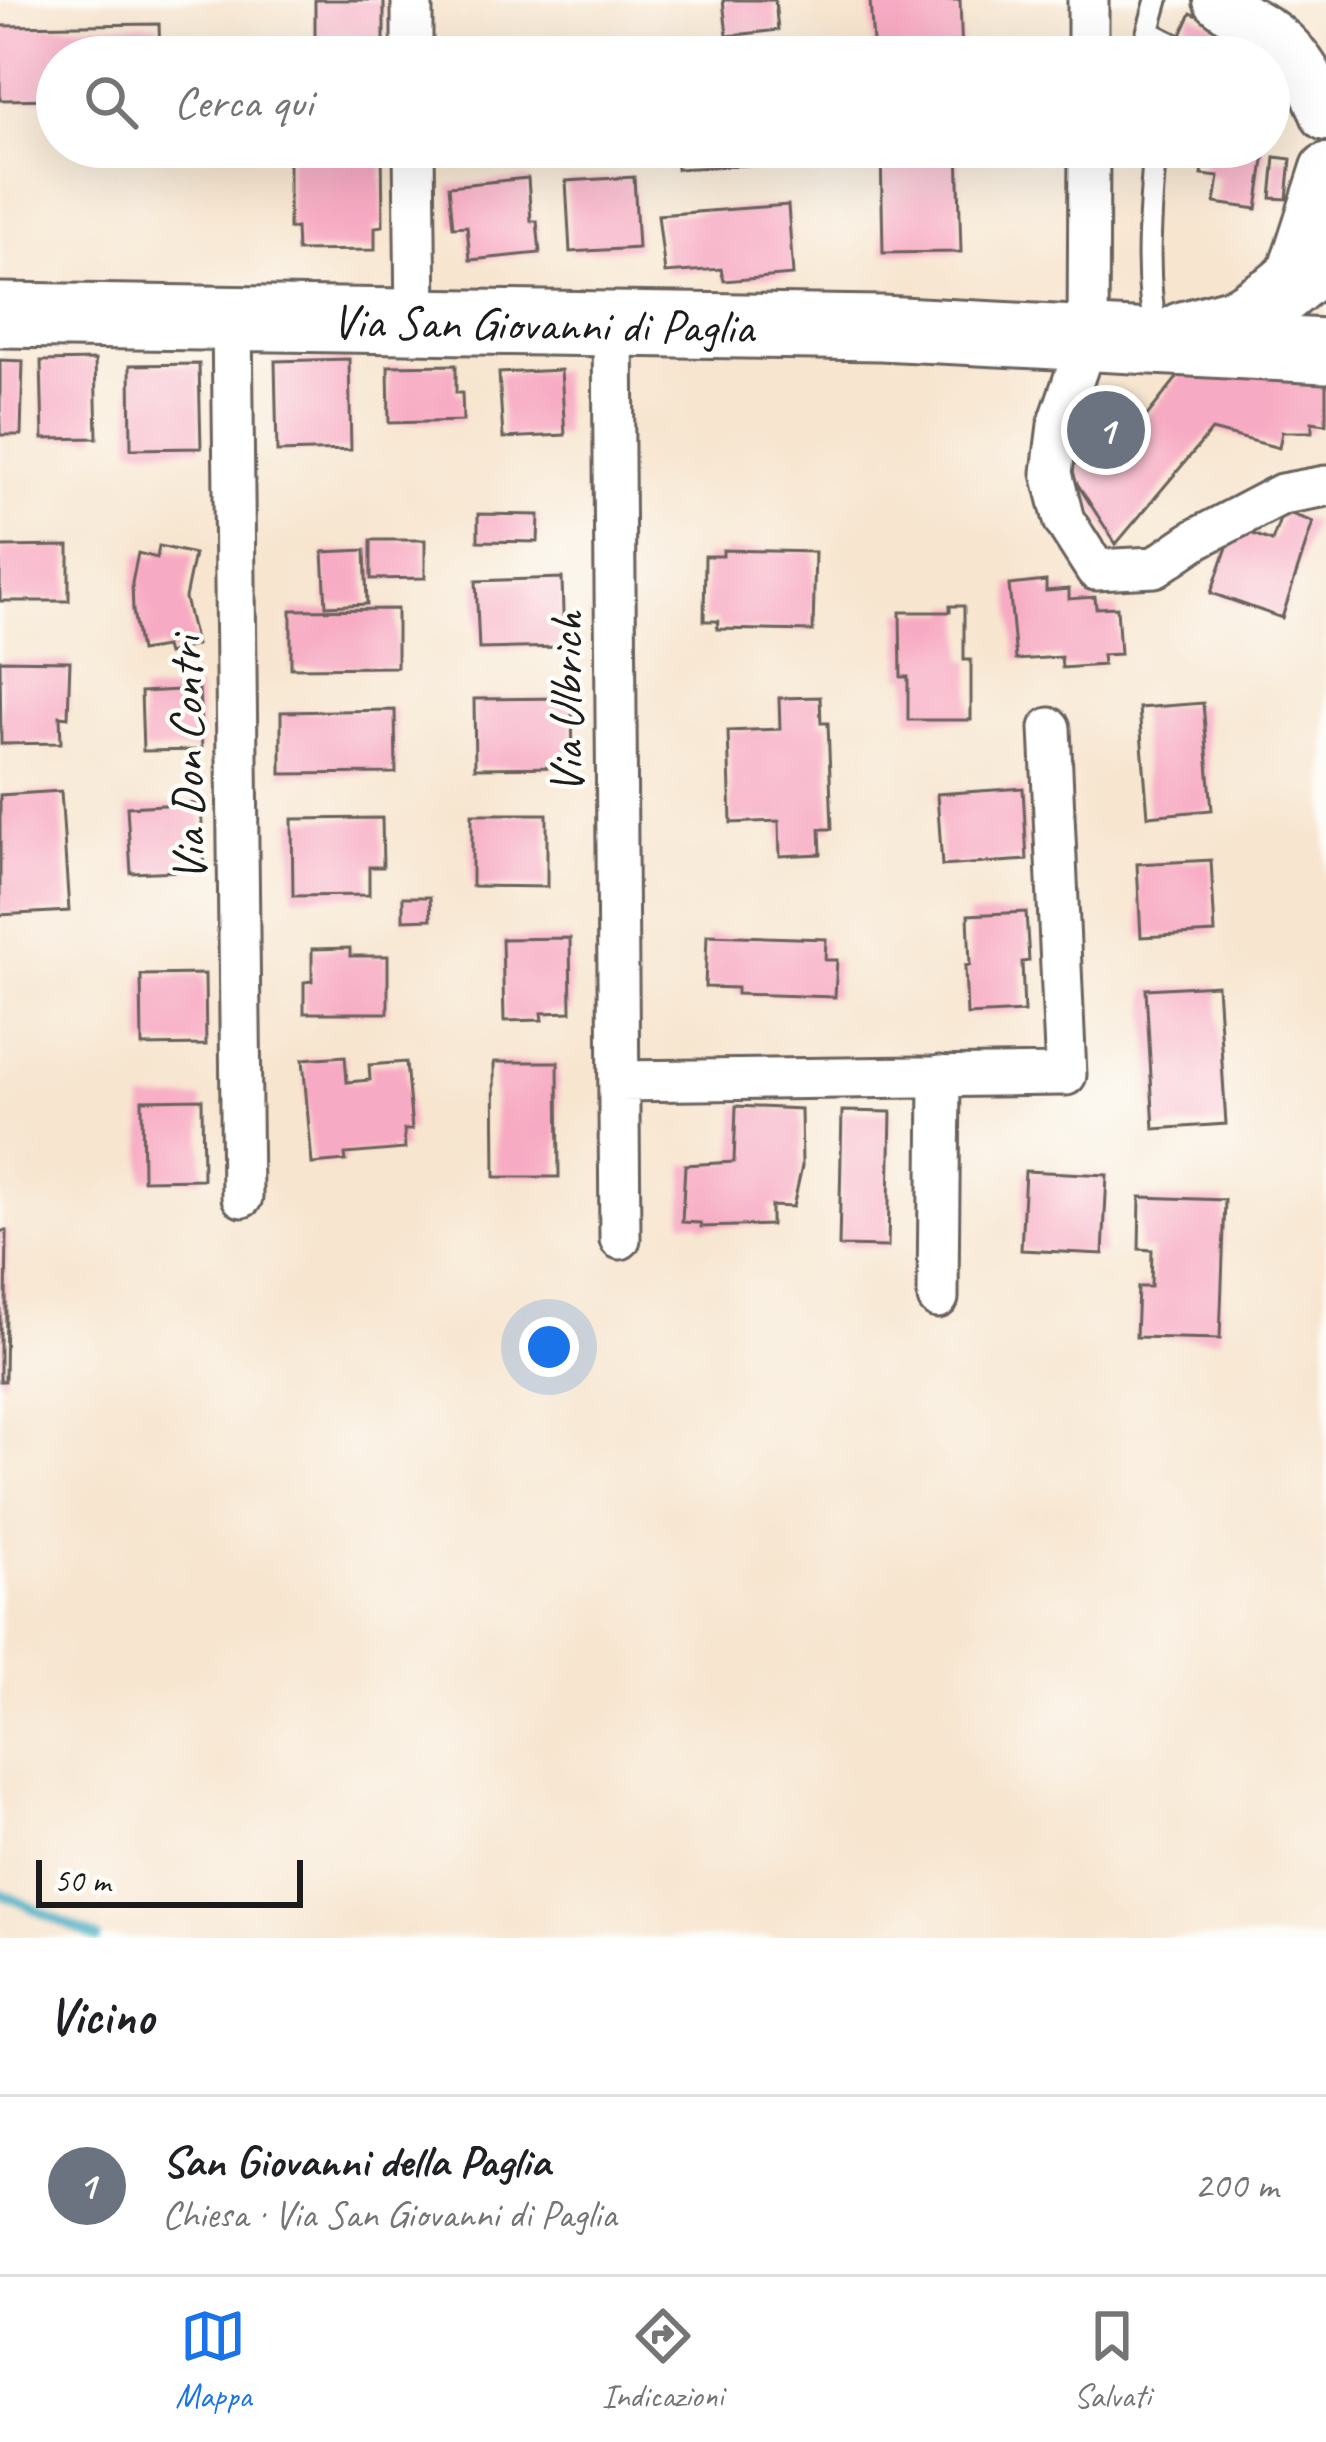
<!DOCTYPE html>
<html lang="it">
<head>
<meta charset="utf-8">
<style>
  :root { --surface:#fff; --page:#f6f6f6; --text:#202124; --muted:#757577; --line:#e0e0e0; --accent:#1a73e8 }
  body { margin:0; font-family:Caveat,sans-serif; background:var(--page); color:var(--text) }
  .scale { position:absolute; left:36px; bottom:30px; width:267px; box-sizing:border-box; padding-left:12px; border:6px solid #1c1c1c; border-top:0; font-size:33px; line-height:42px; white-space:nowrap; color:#1c1c1c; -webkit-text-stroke:9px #fdfcf7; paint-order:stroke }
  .you { position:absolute; left:549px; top:1347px; width:42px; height:42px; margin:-30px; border:9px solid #fff; border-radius:50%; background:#1a73e8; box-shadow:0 0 0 18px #1a73e833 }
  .badge { display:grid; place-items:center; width:78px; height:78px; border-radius:50%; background:var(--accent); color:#fff; font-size:39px; font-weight:700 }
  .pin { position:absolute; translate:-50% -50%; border:6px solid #fff; box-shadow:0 3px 12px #0006 }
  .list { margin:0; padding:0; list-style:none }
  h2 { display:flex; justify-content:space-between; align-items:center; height:156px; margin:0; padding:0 48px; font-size:51px }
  h2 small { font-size:39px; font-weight:400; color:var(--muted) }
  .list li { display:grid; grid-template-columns:78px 1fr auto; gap:36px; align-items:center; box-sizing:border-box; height:180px; padding:0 48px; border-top:3px solid var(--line) }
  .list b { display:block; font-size:45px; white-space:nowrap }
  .list p { margin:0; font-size:39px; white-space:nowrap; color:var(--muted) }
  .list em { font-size:39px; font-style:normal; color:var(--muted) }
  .icon { flex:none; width:66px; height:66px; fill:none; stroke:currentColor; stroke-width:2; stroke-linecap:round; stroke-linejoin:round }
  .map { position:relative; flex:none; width:1326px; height:1938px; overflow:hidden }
  .search { position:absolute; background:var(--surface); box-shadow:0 12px 48px #0002; left:36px; right:36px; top:36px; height:132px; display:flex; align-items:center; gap:30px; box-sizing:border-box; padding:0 42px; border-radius:66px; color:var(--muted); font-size:45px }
  .sheet { height:336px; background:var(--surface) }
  nav { display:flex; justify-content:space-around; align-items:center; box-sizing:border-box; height:168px; border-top:3px solid var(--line); background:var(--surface); font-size:33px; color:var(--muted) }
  nav a { display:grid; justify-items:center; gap:6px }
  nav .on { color:var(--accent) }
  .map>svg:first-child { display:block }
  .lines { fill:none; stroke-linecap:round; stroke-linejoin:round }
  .stream { stroke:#3fa9bf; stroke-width:10 }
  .building { fill:#f7aac3 }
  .service-casing { stroke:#69625b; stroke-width:27 }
  .minor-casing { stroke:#69625b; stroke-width:45 }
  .tertiary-casing { stroke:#69625b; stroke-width:54 }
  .primary-casing { stroke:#69625b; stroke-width:69 }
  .service { stroke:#fff; stroke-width:21 }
  .minor { stroke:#fff; stroke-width:39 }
  .tertiary { stroke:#fff; stroke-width:48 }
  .primary { stroke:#fff; stroke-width:63 }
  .labels { text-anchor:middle; stroke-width:9; stroke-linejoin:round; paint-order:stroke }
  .street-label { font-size:48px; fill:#1c1c1c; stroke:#fdfcf7 }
</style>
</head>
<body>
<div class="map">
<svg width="1326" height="1938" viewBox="0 0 1326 1938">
  <rect width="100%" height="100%" fill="#fdfcf7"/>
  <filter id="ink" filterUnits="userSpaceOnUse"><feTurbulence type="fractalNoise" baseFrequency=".00833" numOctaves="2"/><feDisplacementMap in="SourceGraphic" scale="24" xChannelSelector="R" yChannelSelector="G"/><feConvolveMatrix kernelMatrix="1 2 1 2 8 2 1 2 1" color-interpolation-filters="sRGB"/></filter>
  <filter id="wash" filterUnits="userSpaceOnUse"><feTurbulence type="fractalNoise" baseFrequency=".004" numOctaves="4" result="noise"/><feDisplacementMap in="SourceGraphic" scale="48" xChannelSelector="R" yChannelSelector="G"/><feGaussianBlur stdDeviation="2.7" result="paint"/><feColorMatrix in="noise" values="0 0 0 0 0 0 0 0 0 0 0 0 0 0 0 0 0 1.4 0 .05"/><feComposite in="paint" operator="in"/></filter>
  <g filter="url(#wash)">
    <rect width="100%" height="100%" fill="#f7e5cf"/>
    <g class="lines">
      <path class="stream" d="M 0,1893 L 97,1938"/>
    </g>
    <g id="blocks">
      <path class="building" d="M 315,0 L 384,0 L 384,49 L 315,49 Z
        M 723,0 L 775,0 L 778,30 L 727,36 Z
        M 870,0 L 960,0 L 962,57 L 874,57 Z
        M 1191,13 L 1241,36 L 1231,57 L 1171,57 Z
        M 159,24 L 160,57 L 57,57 L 57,99 L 0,100 L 0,26 Z
        M 684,44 L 685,57 L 569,57 L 568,49 Z
        M 289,147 L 382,147 L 383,226 L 375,227 L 375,250 L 297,251 L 296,228 L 289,229 Z
        M 676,147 L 787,147 L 787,163 L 677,169 Z
        M 881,147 L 958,147 L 961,252 L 883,253 Z
        M 1206,147 L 1266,147 L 1257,209 L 1215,203 L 1219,177 L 1202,175 Z
        M 1275,157 L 1291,159 L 1287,199 L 1271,198 Z
        M 634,177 L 638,248 L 570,252 L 566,181 Z
        M 528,178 L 531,221 L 537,221 L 540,253 L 470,260 L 467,226 L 453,227 L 449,186 Z
        M 788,205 L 793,275 L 724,281 L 721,269 L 665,273 L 658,215 Z
        M 349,359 L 351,450 L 277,452 L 275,361 Z
        M 0,360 L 23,361 L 21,435 L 0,435 Z
        M 95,360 L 97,438 L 43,439 L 41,361 Z
        M 199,364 L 201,448 L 131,449 L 130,365 Z
        M 456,365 L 456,393 L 462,393 L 463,421 L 389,423 L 388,366 Z
        M 1187,365 L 1326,367 L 1326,424 L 1312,422 L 1312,432 L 1282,432 L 1279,448 L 1212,430 L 1116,544 L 1064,463 L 1064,445 L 1109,390 L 1146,417 Z
        M 561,370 L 565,435 L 503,438 L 499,373 Z
        M 1283,511 L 1313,522 L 1282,618 L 1211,593 L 1234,527 L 1272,541 Z
        M 478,514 L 539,515 L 538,542 L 478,541 Z
        M 371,540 L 425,540 L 425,578 L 371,579 Z
        M 69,546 L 69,601 L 0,601 L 0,547 Z
        M 159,546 L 194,554 L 185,598 L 196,645 L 167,654 L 165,647 L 140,651 L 133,611 L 132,583 L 138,553 L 157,558 Z
        M 365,550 L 367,604 L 326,606 L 323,552 Z
        M 723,550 L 815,552 L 813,631 L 717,629 L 718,621 L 704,621 L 705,556 L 723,556 Z
        M 562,578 L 564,647 L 479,649 L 476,581 Z
        M 1046,581 L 1046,591 L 1069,589 L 1069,599 L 1095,597 L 1096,608 L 1117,607 L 1120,654 L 1102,655 L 1103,665 L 1062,668 L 1061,657 L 1016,660 L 1009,585 Z
        M 950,606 L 964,606 L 964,660 L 971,660 L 971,720 L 908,720 L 908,677 L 901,677 L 900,612 L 950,612 Z
        M 397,609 L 397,667 L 291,668 L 291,610 Z
        M 0,660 L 70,661 L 68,717 L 60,716 L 61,743 L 1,744 Z
        M 199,689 L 202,750 L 143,751 L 141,692 Z
        M 820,697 L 821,723 L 828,723 L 832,829 L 820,829 L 821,854 L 780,856 L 779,821 L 731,823 L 728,731 L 780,729 L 779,698 Z
        M 572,698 L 573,767 L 475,768 L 474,699 Z
        M 1203,703 L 1212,810 L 1148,816 L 1139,708 Z
        M 395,710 L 396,773 L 281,774 L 281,712 Z
        M 1023,788 L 1027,860 L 942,866 L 937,794 Z
        M 61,791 L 69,911 L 0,915 L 0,795 Z
        M 201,803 L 204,870 L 131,873 L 127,807 Z
        M 472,814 L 547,814 L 547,887 L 472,886 Z
        M 382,818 L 383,867 L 369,867 L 369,895 L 293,896 L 292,819 Z
        M 1211,860 L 1215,933 L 1141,937 L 1137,864 Z
        M 403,897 L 430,897 L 431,919 L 403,920 Z
        M 1026,912 L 1029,961 L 1022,962 L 1024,1012 L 967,1015 L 965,966 L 970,965 L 968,915 Z
        M 707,935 L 826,939 L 825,960 L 837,960 L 835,997 L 737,994 L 737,988 L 705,987 Z
        M 570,938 L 571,1012 L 541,1013 L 542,1020 L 504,1021 L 502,939 Z
        M 350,948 L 350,956 L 388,956 L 388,1013 L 304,1013 L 304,982 L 312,981 L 312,949 Z
        M 205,974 L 206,1045 L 142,1046 L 141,975 Z
        M 1217,985 L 1226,1124 L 1154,1129 L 1146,989 Z
        M 345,1056 L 347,1082 L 370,1080 L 369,1065 L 406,1062 L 412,1130 L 404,1130 L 405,1149 L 345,1154 L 346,1161 L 312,1164 L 303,1059 Z
        M 494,1062 L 558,1062 L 559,1177 L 495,1177 Z
        M 202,1099 L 203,1179 L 143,1180 L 142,1100 Z
        M 736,1106 L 801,1109 L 802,1166 L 793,1207 L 771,1206 L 771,1225 L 701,1227 L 700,1223 L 682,1222 L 685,1165 L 734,1162 Z
        M 842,1111 L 891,1112 L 888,1247 L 839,1246 Z
        M 1025,1171 L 1107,1175 L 1103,1254 L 1021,1250 Z
        M 1140,1197 L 1225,1200 L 1220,1339 L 1136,1337 L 1138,1287 L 1151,1287 L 1152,1250 L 1139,1249 Z
        M 0,1231 L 7,1231 L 5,1381 L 0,1381 Z"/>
    </g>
  </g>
  <g filter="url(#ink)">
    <use href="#blocks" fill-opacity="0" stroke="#69625b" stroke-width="3"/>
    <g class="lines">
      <g class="service-casing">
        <path id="service" d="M 1148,32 L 1199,57
          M 1154,57 L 1148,32 L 1157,0
          M 1155,147 C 1151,209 1143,274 1157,335"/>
      </g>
      <g class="minor-casing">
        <path id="minor" d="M 1088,0 L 1088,57
          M 412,1 L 412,57
          M 414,147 L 416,322
          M 1089,147 L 1088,338 L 1058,425 L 1052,473 L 1064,520 L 1096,570 L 1155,567 L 1196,539 L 1282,494 L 1326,486
          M 232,319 L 242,1197
          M 613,324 L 620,1239
          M 619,1081 L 1066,1075 L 1050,728
          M 938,1298 L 940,1076"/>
      </g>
      <g class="tertiary-casing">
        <path id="tertiary" d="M 1218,0 C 1235,15 1256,23 1274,37 C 1301,57 1314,86 1326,116
          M 1280,292 L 1294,267 L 1326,168"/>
      </g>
      <g class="primary-casing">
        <g id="primary">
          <path id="s1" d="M 0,315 L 881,328 L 1326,351"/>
          <path d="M 1183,334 L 1241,318 L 1279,294 L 1326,255"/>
        </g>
      </g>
      <use href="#service" class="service"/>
      <use href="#minor" class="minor"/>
      <use href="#tertiary" class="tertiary"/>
      <use href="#primary" class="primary"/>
    </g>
  </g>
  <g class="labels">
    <g class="street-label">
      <text dy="17" stroke="none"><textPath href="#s1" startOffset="543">Via San Giovanni di Paglia</textPath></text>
      <text transform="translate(565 703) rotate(-90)" y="17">Via Ulbrich</text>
      <text transform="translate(186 759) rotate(-91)" y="17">Via Don Contri</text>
    </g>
  </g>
</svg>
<div class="scale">50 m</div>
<div class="you"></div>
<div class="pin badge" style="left:1106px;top:430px;background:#6b7280">1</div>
<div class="search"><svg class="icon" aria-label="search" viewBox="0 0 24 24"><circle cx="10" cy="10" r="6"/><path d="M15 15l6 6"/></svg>Cerca qui</div>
</div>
<section class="sheet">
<h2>Vicino<small></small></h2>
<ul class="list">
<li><span class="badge" style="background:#6b7280">1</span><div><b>San Giovanni della Paglia</b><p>Chiesa · Via San Giovanni di Paglia</p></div><em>200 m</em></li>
</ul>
</section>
<nav>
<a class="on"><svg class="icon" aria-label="map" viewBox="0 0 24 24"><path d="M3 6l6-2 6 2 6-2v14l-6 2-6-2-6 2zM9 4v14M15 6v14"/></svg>Mappa</a>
<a><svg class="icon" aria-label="directions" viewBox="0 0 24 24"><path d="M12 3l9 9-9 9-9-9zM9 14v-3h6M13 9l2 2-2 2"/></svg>Indicazioni</a>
<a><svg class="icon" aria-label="saved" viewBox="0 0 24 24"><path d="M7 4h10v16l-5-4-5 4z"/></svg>Salvati</a>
</nav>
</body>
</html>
